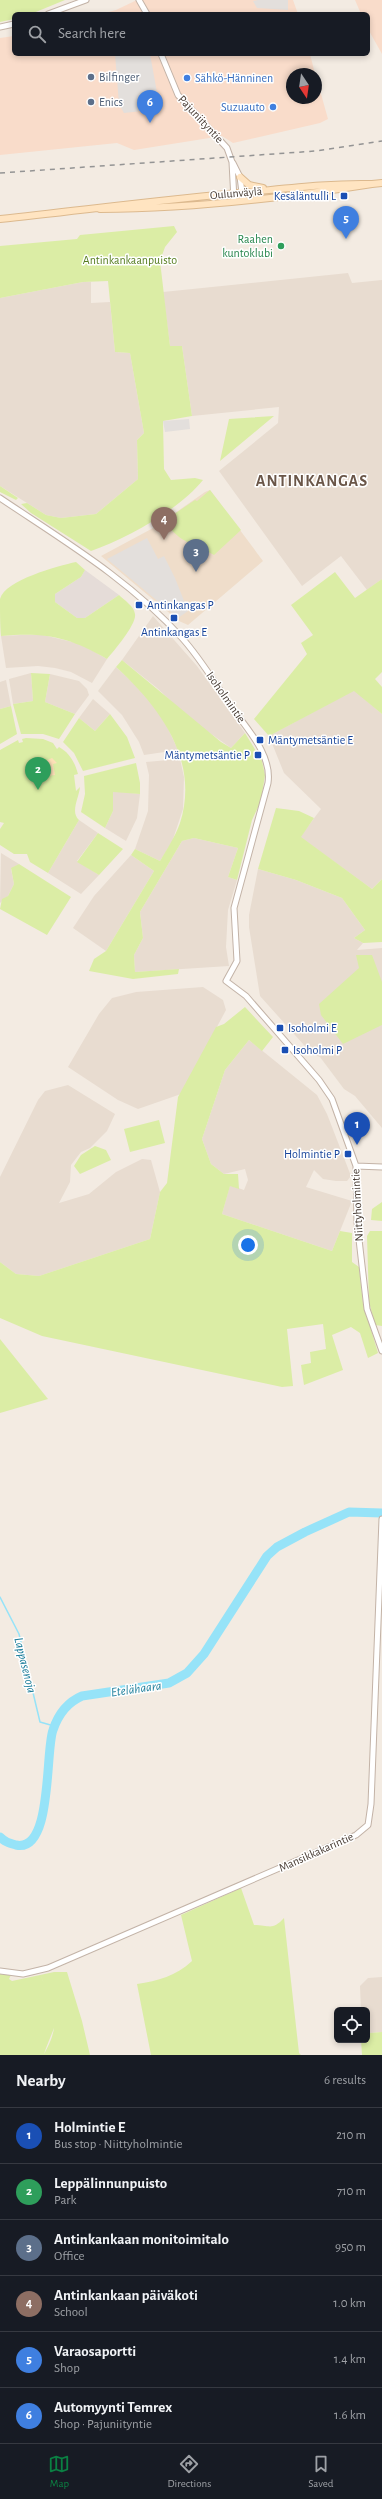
<!DOCTYPE html>
<html lang="en">
<head>
<meta charset="utf-8">
<style>
  :root { --surface:#171b24; --page:#20242c; --text:#f1f3f6; --muted:#9ea1a6; --line:#363941; --accent:#0b8043 }
  body { margin:0; font-family:"Alegreya Sans",sans-serif; background:var(--page); color:var(--text) }
  .controls { position:absolute; right:12px; bottom:12px; display:grid; overflow:hidden; border-radius:6px; box-shadow:0 2px 6px #0003 }
  .controls button { width:36px; height:36px; display:grid; place-items:center; padding:0; border:0; border-bottom:1px solid var(--line); background:var(--surface); color:var(--text); font:20px sans-serif }
  .compass { position:absolute; left:286px; top:68px; width:36px; height:36px; border-radius:50%; background:var(--surface); box-shadow:0 2px 6px #0003; rotate:167deg }
  .you { position:absolute; left:248px; top:1245px; width:14px; height:14px; margin:-10px; border:3px solid #fff; border-radius:50%; background:#1a73e8; box-shadow:0 0 0 6px #1a73e833 }
  .badge { display:grid; place-items:center; width:26px; height:26px; border-radius:50%; background:var(--accent); color:#fff; font-size:13px; font-weight:700 }
  .pin { position:absolute; translate:-50% -33px; filter:drop-shadow(0 1px 2px #0008) }
  .pin::after { content:''; position:absolute; top:21px; width:14px; height:12px; background:inherit; clip-path:polygon(0 0,100% 0,50% 100%) }
  .list { margin:0; padding:0; list-style:none }
  h2 { display:flex; justify-content:space-between; align-items:center; height:52px; margin:0; padding:0 16px; font-size:17px }
  h2 small { font-size:13px; font-weight:400; color:var(--muted) }
  .list li { display:grid; grid-template-columns:26px 1fr auto; gap:12px; align-items:center; box-sizing:border-box; height:56px; padding:0 16px; border-top:1px solid var(--line) }
  .list b { display:block; font-size:15px; white-space:nowrap }
  .list p { margin:0; font-size:13px; white-space:nowrap; color:var(--muted) }
  .list em { font-size:13px; font-style:normal; color:var(--muted) }
  .icon { flex:none; width:22px; height:22px; fill:none; stroke:currentColor; stroke-width:2; stroke-linecap:round; stroke-linejoin:round }
  .map { position:relative; flex:none; width:382px; height:2055px; overflow:hidden }
  .search { position:absolute; background:var(--surface); box-shadow:0 2px 6px #0003; left:12px; right:12px; top:12px; height:44px; display:flex; align-items:center; gap:10px; box-sizing:border-box; padding:0 14px; border-radius:6px; color:var(--muted); font-size:15px }
  .sheet { height:388px; background:var(--surface) }
  nav { display:flex; justify-content:space-around; align-items:center; box-sizing:border-box; height:56px; border-top:1px solid var(--line); background:var(--surface); font-size:11px; color:var(--muted) }
  nav a { display:grid; justify-items:center; gap:2px }
  nav .on { color:var(--accent) }
  .map>svg:first-child { display:block }
  .residential { fill:#e8dcd0 }
  .commercial { fill:#f9dcca }
  .industrial { fill:#e5dcd8 }
  .education { fill:#efddca }
  .green { fill:#dbeda5 }
  .sand { fill:#fde1b8 }
  .parking { fill:#e3dfdc }
  .lines { fill:none; stroke-linecap:round; stroke-linejoin:round }
  .stream { stroke:#96e3f8; stroke-width:1.5 }
  .river { stroke:#96e3f8; stroke-width:9 }
  .tertiary-casing { stroke:#c3b3a7; stroke-width:7 }
  .secondary-casing { stroke:#dcb98e; stroke-width:8 }
  .tertiary { stroke:#fff; stroke-width:5 }
  .secondary { stroke:#ffe4c1; stroke-width:6 }
  .rail { stroke:#949494; stroke-width:1.5; stroke-dasharray:5 5; stroke-linecap:butt }
  .service-dot { fill:#5c6f8a; stroke:#fff; stroke-width:1.5 }
  .shop-dot { fill:#3f7fe0; stroke:#fff; stroke-width:1.5 }
  .transit-dot { fill:#1a4fb4; stroke:#fff; stroke-width:1.5 }
  .leisure-dot { fill:#2e9e5b; stroke:#fff; stroke-width:1.5 }
  .labels { text-anchor:middle; stroke-width:3; stroke-linejoin:round; paint-order:stroke }
  .service-label { font-size:12px; fill:#4e5e75; stroke:#fff; text-anchor:start }
  .shop-label { font-size:12px; fill:#366cbe; stroke:#fff; text-anchor:start }
  .street-label { font-size:12px; fill:#463a32; stroke:#fff }
  .transit-label { font-size:12px; fill:#164399; stroke:#fff; text-anchor:start }
  .leisure-label { font-size:12px; fill:#27864d; stroke:#fff; text-anchor:end }
  .park-label { font-size:12px; fill:#557d1f; stroke:#fff }
  .water-label { font-size:13px; font-style:italic; fill:#1d7e9b; stroke:#fff }
  .district-label { font-size:16px; font-weight:bold; letter-spacing:1px; fill:#6a5648; stroke:#fff }
</style>
</head>
<body>
<div class="map">
<svg width="382" height="2055" viewBox="0 0 382 2055">
  <rect width="100%" height="100%" fill="#f3ebe2"/>
  <path class="residential" d="M 348,273 L 352,283 L 382,280 L 382,579 L 367,590 L 341,556 L 302,586 L 219,471 L 278,423 L 279,407 L 192,416 L 182,346 L 170,346 L 163,292 Z
    M 83,282 L 91,282 L 91,303 L 110,302 L 115,352 L 130,353 L 144,433 L 137,440 L 138,479 L 96,514 L 61,518 L 46,515 L 0,486 L 0,298 Z
    M 153,616 L 197,666 L 245,733 L 231,748 L 190,719 L 157,688 L 122,660 Z
    M 21,635 L 43,635 L 81,644 L 107,659 L 92,683 L 71,672 L 55,668 L 38,666 L 6,668 L 1,636 Z
    M 116,667 L 143,692 L 164,720 L 178,750 L 144,755 L 139,742 L 122,715 L 98,691 Z
    M 31,673 L 33,701 L 13,704 L 9,679 Z
    M 50,674 L 79,681 L 87,689 L 89,695 L 75,714 L 45,702 Z
    M 6,680 L 11,706 L 0,709 L 0,682 Z
    M 354,690 L 382,714 L 382,879 L 372,889 L 300,837 L 321,809 L 284,773 L 269,736 Z
    M 93,699 L 110,714 L 95,731 L 79,718 Z
    M 180,759 L 184,777 L 183,809 L 172,842 L 160,861 L 135,849 L 148,811 L 149,775 L 146,762 Z
    M 113,791 L 140,794 L 137,818 L 126,841 L 105,828 L 113,811 Z
    M 79,820 L 98,833 L 77,861 L 99,875 L 81,894 L 48,873 Z
    M 194,838 L 238,848 L 228,877 L 237,880 L 228,910 L 226,947 L 229,966 L 135,972 L 134,955 L 143,938 L 140,912 L 182,841 Z
    M 1,853 L 19,864 L 11,869 L 14,884 L 8,896 L 0,903 Z
    M 131,855 L 154,871 L 106,951 L 73,928 L 94,896 Z
    M 258,869 L 296,880 L 342,898 L 365,930 L 354,938 L 363,943 L 357,950 L 382,948 L 382,1128 L 355,1096 L 344,1089 L 320,1057 L 312,1054 L 260,996 L 249,927 L 249,915 Z
    M 203,987 L 223,1000 L 226,1010 L 181,1094 L 138,1109 L 118,1100 L 68,1067 L 99,1014 L 112,998 L 136,992 Z
    M 249,1040 L 317,1095 L 327,1114 L 351,1176 L 347,1181 L 336,1181 L 323,1179 L 314,1170 L 306,1187 L 352,1201 L 332,1251 L 222,1214 L 230,1185 L 244,1190 L 248,1180 L 245,1169 L 224,1174 L 211,1164 L 202,1139 L 225,1070 Z
    M 68,1085 L 115,1114 L 107,1131 L 90,1148 L 81,1152 L 71,1165 L 70,1182 L 59,1203 L 89,1194 L 116,1172 L 142,1159 L 151,1160 L 160,1192 L 150,1239 L 39,1276 L 16,1274 L 0,1262 L 0,1177 L 38,1100 L 45,1091 Z
    M 382,1977 L 382,2032 L 370,2033 L 367,2029 L 367,2010 L 361,2010 L 360,1986 L 368,1978 Z"/>
  <path class="commercial" d="M 137,0 L 293,0 L 298,14 L 101,14 L 116,10 Z
    M 355,0 L 382,0 L 382,54 L 368,29 L 368,14 L 361,14 Z
    M 14,36 L 14,54 L 310,54 L 315,74 L 292,74 L 292,98 L 316,98 L 316,76 L 328,119 L 320,123 L 233,143 L 222,136 L 134,150 L 117,143 L 0,155 L 0,38 Z"/>
  <path class="industrial" d="M 85,570 L 119,595 L 85,618 L 77,618 L 55,602 L 55,594 L 81,577 Z"/>
  <path class="education" d="M 210,490 L 263,561 L 188,625 L 179,621 L 101,556 L 155,527 L 205,492 Z"/>
  <path class="green" d="M 0,0 L 65,0 L 31,14 L 14,14 L 14,19 L 0,22 Z
    M 174,226 L 177,232 L 165,247 L 160,261 L 170,346 L 182,346 L 192,416 L 163,421 L 164,469 L 171,480 L 195,478 L 203,480 C 180,509 126,539 91,551 L 31,513 L 21,504 L 27,503 L 46,515 L 61,518 L 96,514 L 138,479 L 137,440 L 144,433 L 130,353 L 115,352 L 108,281 L 83,282 L 0,298 L 0,246 L 77,239 L 80,235 Z
    M 274,416 L 220,461 L 229,419 Z
    M 0,486 L 18,498 L 16,500 L 0,492 Z
    M 210,490 L 241,530 L 214,555 C 192,542 182,545 164,521 L 195,500 L 197,501 Z
    M 76,562 L 85,570 L 81,577 L 55,594 L 55,602 L 77,618 L 85,618 L 119,595 C 124,600 134,606 135,614 C 137,624 114,651 107,659 C 69,637 45,632 1,636 C 0,625 0,610 0,599 C 5,580 58,566 76,562 Z
    M 335,572 L 355,598 L 382,579 L 382,672 L 375,679 L 382,687 L 382,714 L 354,691 L 269,736 L 254,719 L 307,654 L 301,643 L 313,635 L 291,605 Z
    M 122,660 L 221,742 L 231,748 L 245,733 L 262,761 L 265,775 L 261,801 L 252,820 L 237,880 L 228,877 L 238,848 L 194,838 L 182,841 L 140,912 L 143,938 L 134,955 L 135,972 L 179,969 L 178,974 L 133,979 L 89,971 L 94,959 L 106,951 L 154,871 L 131,855 L 135,849 L 160,861 C 167,849 175,837 180,823 C 200,761 160,707 116,667 Z
    M 31,673 L 50,674 L 45,702 L 75,714 L 59,739 L 43,734 L 21,734 L 13,704 L 33,701 Z
    M 11,706 L 17,734 L 0,744 L 0,709 Z
    M 110,714 L 127,737 L 135,758 L 83,771 L 74,753 L 63,742 L 79,718 L 95,731 Z
    M 26,738 L 43,739 L 53,743 L 57,749 L 59,747 C 70,753 75,763 78,774 L 74,775 L 76,791 L 80,787 C 79,798 70,812 79,820 L 48,873 L 30,862 L 27,854 L 14,854 L 0,845 L 0,829 L 4,823 L 0,822 L 0,750 L 18,740 L 19,743 L 23,742 L 22,739 Z
    M 136,763 L 140,783 L 140,794 L 113,792 L 113,811 L 105,828 L 81,812 L 85,794 L 84,776 Z
    M 276,808 L 299,811 L 314,818 L 301,837 L 372,889 L 382,879 L 382,942 L 363,943 L 354,938 L 365,930 L 342,898 L 296,880 L 258,869 Z
    M 98,833 L 123,849 L 99,875 L 77,862 Z
    M 19,864 L 71,897 L 47,935 L 0,909 L 2,899 L 8,896 L 14,884 L 11,868 Z
    M 356,955 L 372,955 L 382,982 L 382,1025 L 343,1044 L 321,1015 L 319,1004 L 359,968 Z
    M 245,1007 L 273,1037 L 262,1051 L 249,1040 L 225,1070 L 202,1139 L 211,1164 L 224,1174 L 238,1174 L 239,1189 L 230,1186 L 222,1214 L 332,1251 L 340,1231 L 352,1233 L 352,1262 L 359,1267 L 363,1303 L 378,1353 L 368,1358 L 360,1333 L 351,1327 L 332,1335 L 343,1370 L 304,1385 L 301,1365 L 311,1363 L 310,1352 L 326,1349 L 323,1324 L 287,1329 L 293,1386 L 282,1387 L 42,1336 L 0,1318 L 0,1262 L 16,1274 L 39,1276 L 150,1239 L 160,1192 L 167,1183 L 178,1097 L 216,1027 L 224,1024 Z
    M 159,1120 L 165,1143 L 130,1152 L 124,1129 Z
    M 95,1146 L 106,1150 L 111,1160 L 80,1174 L 74,1166 L 81,1155 Z
    M 382,1202 L 382,1221 L 371,1220 L 372,1209 Z
    M 370,1231 L 382,1231 L 382,1326 L 375,1325 L 369,1302 L 367,1236 Z
    M 0,1339 L 48,1399 L 0,1413 Z
    M 241,1888 L 254,1925 C 270,1925 272,1931 284,1918 L 299,2053 L 301,2055 L 151,2055 L 137,1984 C 158,1981 176,1976 192,1961 L 181,1915 Z
    M 54,1972 L 67,1972 L 82,2021 L 90,2055 L 0,2055 L 0,1974 L 11,1975 L 9,1979 L 12,1981 L 40,1975 C 47,1990 60,2010 54,2028 C 51,2036 47,2045 44,2054 C 62,2023 55,2005 40,1975 Z
    M 367,2029 L 370,2033 L 382,2032 L 382,2055 L 362,2055 L 361,2040 L 367,2040 Z"/>
  <path class="sand" d="M 52,758 L 57,763 L 53,764 L 55,775 L 48,776 L 44,772 L 41,763 Z"/>
  <path class="parking" d="M 258,0 L 288,0 L 288,10 L 257,8 L 253,1 Z
    M 115,54 L 150,54 L 160,109 L 124,113 L 119,104 Z
    M 189,419 L 190,429 L 165,432 L 163,421 Z
    M 147,538 L 158,559 L 164,556 L 175,578 L 188,611 L 178,618 L 107,559 Z"/>
  <g class="lines">
    <path class="stream" d="M 0,1597 L 19,1634 L 40,1722 L 54,1726"/>
    <path class="river" d="M 0,1837 C 5,1842 9,1843 16,1845 C 53,1853 45,1751 53,1730 C 58,1715 68,1702 82,1696 L 169,1683 L 187,1673 L 204,1654 L 267,1556 L 277,1547 L 305,1532 L 349,1512 L 382,1513"/>
    <g class="tertiary-casing">
      <path id="tertiary" d="M 139,0 L 147,14
        M 48,14 L 86,0
        M 0,27 L 14,24
        M 161,54 L 178,95 L 227,148 L 232,162 L 234,200
        M 233,163 L 240,177 L 243,200
        M 0,498 C 64,541 130,580 182,638 C 201,659 216,685 233,709 C 248,730 272,755 268,783 L 234,908 L 237,961 L 226,981 L 246,996 L 319,1080 L 332,1099 L 356,1166 L 357,1222 L 367,1309 L 382,1351
        M 356,1166 L 382,1167
        M 0,1971 L 23,1974 L 48,1968 L 356,1835 L 368,1825 L 371,1804 L 382,1519"/>
    </g>
    <g class="secondary-casing">
      <path id="secondary" d="M 240,177 L 249,185 L 263,188
        M 372,184 L 382,183
        M 0,219 C 84,210 167,199 250,192 C 291,188 331,183 372,184 C 283,198 190,209 100,209"/>
    </g>
    <use href="#tertiary" class="tertiary"/>
    <use href="#secondary" class="secondary"/>
    <path class="rail" d="M 0,173 L 316,151 L 382,141"/>
  </g>
  <g class="service-dot">
    <circle cx="91" cy="77" r="4"/>
    <circle cx="91" cy="102" r="4"/>
  </g>
  <g class="shop-dot">
    <circle cx="187" cy="78" r="4"/>
    <circle cx="273" cy="107" r="4"/>
  </g>
  <g class="transit-dot">
    <rect x="340" y="192" width="8" height="8" rx="2"/>
    <rect x="135" y="601" width="8" height="8" rx="2"/>
    <rect x="170" y="614" width="8" height="8" rx="2"/>
    <rect x="256" y="736" width="8" height="8" rx="2"/>
    <rect x="254" y="751" width="8" height="8" rx="2"/>
    <rect x="276" y="1024" width="8" height="8" rx="2"/>
    <rect x="281" y="1046" width="8" height="8" rx="2"/>
    <rect x="344" y="1150" width="8" height="8" rx="2"/>
  </g>
  <circle class="leisure-dot" cx="281" cy="246" r="4"/>
  <g class="labels">
    <g class="service-label">
      <text x="99" y="81">Bilfinger</text>
      <text x="99" y="106">Enics</text>
    </g>
    <g class="shop-label">
      <text x="195" y="82">Sähkö-Hänninen</text>
      <text x="265" y="111" text-anchor="end">Suzuauto</text>
    </g>
    <g class="street-label">
      <text transform="translate(201 119) rotate(47)" y="4">Pajuniityntie</text>
      <text transform="translate(236 193) rotate(-5)" y="4">Oulunväylä</text>
      <text transform="translate(226 697) rotate(55)" y="4">Isoholmintie</text>
      <text transform="translate(357 1205) rotate(-93)" y="4">Niittyholmintie</text>
      <text transform="translate(316 1852) rotate(-24)" y="4">Mansikkakarintie</text>
    </g>
    <g class="transit-label">
      <text x="336" y="200" text-anchor="end">Kesäläntulli L</text>
      <text x="147" y="609">Antinkangas P</text>
      <text x="174" y="636" text-anchor="middle">Antinkangas E</text>
      <text x="268" y="744">Mäntymetsäntie E</text>
      <text x="250" y="759" text-anchor="end">Mäntymetsäntie P</text>
      <text x="288" y="1032">Isoholmi E</text>
      <text x="293" y="1054">Isoholmi P</text>
      <text x="340" y="1158" text-anchor="end">Holmintie P</text>
    </g>
    <g class="leisure-label">
      <text x="273" y="243">Raahen<tspan x="273" dy="14">kuntoklubi</tspan></text>
    </g>
    <g class="park-label">
      <text x="130" y="264">Antinkankaanpuisto</text>
    </g>
    <g class="water-label">
      <text transform="translate(26 1665) rotate(76)" y="5">Lappasenoja</text>
      <text transform="translate(136 1688) rotate(-8)" y="5">Etelähaara</text>
    </g>
    <g class="district-label">
      <text x="312" y="486">ANTINKANGAS</text>
    </g>
  </g>
</svg>
<div class="controls">
<button><svg class="icon" aria-label="locate" viewBox="0 0 24 24"><circle cx="12" cy="12" r="6"/><path d="M12 2v4M12 18v4M2 12h4M18 12h4"/></svg></button>
</div>
<svg class="compass" viewBox="-18 -18 36 36"><path d="M0-13l5 13h-10z" fill="#e53935"/><path d="M0 13l5-13h-10z" fill="#9ea1a6"/></svg>
<div class="you"></div>
<div class="pin badge" style="left:357px;top:1145px;background:#1a4fb4">1</div>
<div class="pin badge" style="left:38px;top:790px;background:#2e9e5b">2</div>
<div class="pin badge" style="left:196px;top:572px;background:#5c6f8a">3</div>
<div class="pin badge" style="left:164px;top:540px;background:#8d6e63">4</div>
<div class="pin badge" style="left:346px;top:239px;background:#3f7fe0">5</div>
<div class="pin badge" style="left:150px;top:123px;background:#3f7fe0">6</div>
<div class="search"><svg class="icon" aria-label="search" viewBox="0 0 24 24"><circle cx="10" cy="10" r="6"/><path d="M15 15l6 6"/></svg>Search here</div>
</div>
<section class="sheet">
<h2>Nearby<small>6 results</small></h2>
<ul class="list">
<li><span class="badge" style="background:#1a4fb4">1</span><div><b>Holmintie E</b><p>Bus stop · Niittyholmintie</p></div><em>210 m</em></li>
<li><span class="badge" style="background:#2e9e5b">2</span><div><b>Leppälinnunpuisto</b><p>Park</p></div><em>710 m</em></li>
<li><span class="badge" style="background:#5c6f8a">3</span><div><b>Antinkankaan monitoimitalo</b><p>Office</p></div><em>950 m</em></li>
<li><span class="badge" style="background:#8d6e63">4</span><div><b>Antinkankaan päiväkoti</b><p>School</p></div><em>1.0 km</em></li>
<li><span class="badge" style="background:#3f7fe0">5</span><div><b>Varaosaportti</b><p>Shop</p></div><em>1.4 km</em></li>
<li><span class="badge" style="background:#3f7fe0">6</span><div><b>Automyynti Temrex</b><p>Shop · Pajuniityntie</p></div><em>1.6 km</em></li>
</ul>
</section>
<nav>
<a class="on"><svg class="icon" aria-label="map" viewBox="0 0 24 24"><path d="M3 6l6-2 6 2 6-2v14l-6 2-6-2-6 2zM9 4v14M15 6v14"/></svg>Map</a>
<a><svg class="icon" aria-label="directions" viewBox="0 0 24 24"><path d="M12 3l9 9-9 9-9-9zM9 14v-3h6M13 9l2 2-2 2"/></svg>Directions</a>
<a><svg class="icon" aria-label="saved" viewBox="0 0 24 24"><path d="M7 4h10v16l-5-4-5 4z"/></svg>Saved</a>
</nav>
</body>
</html>
